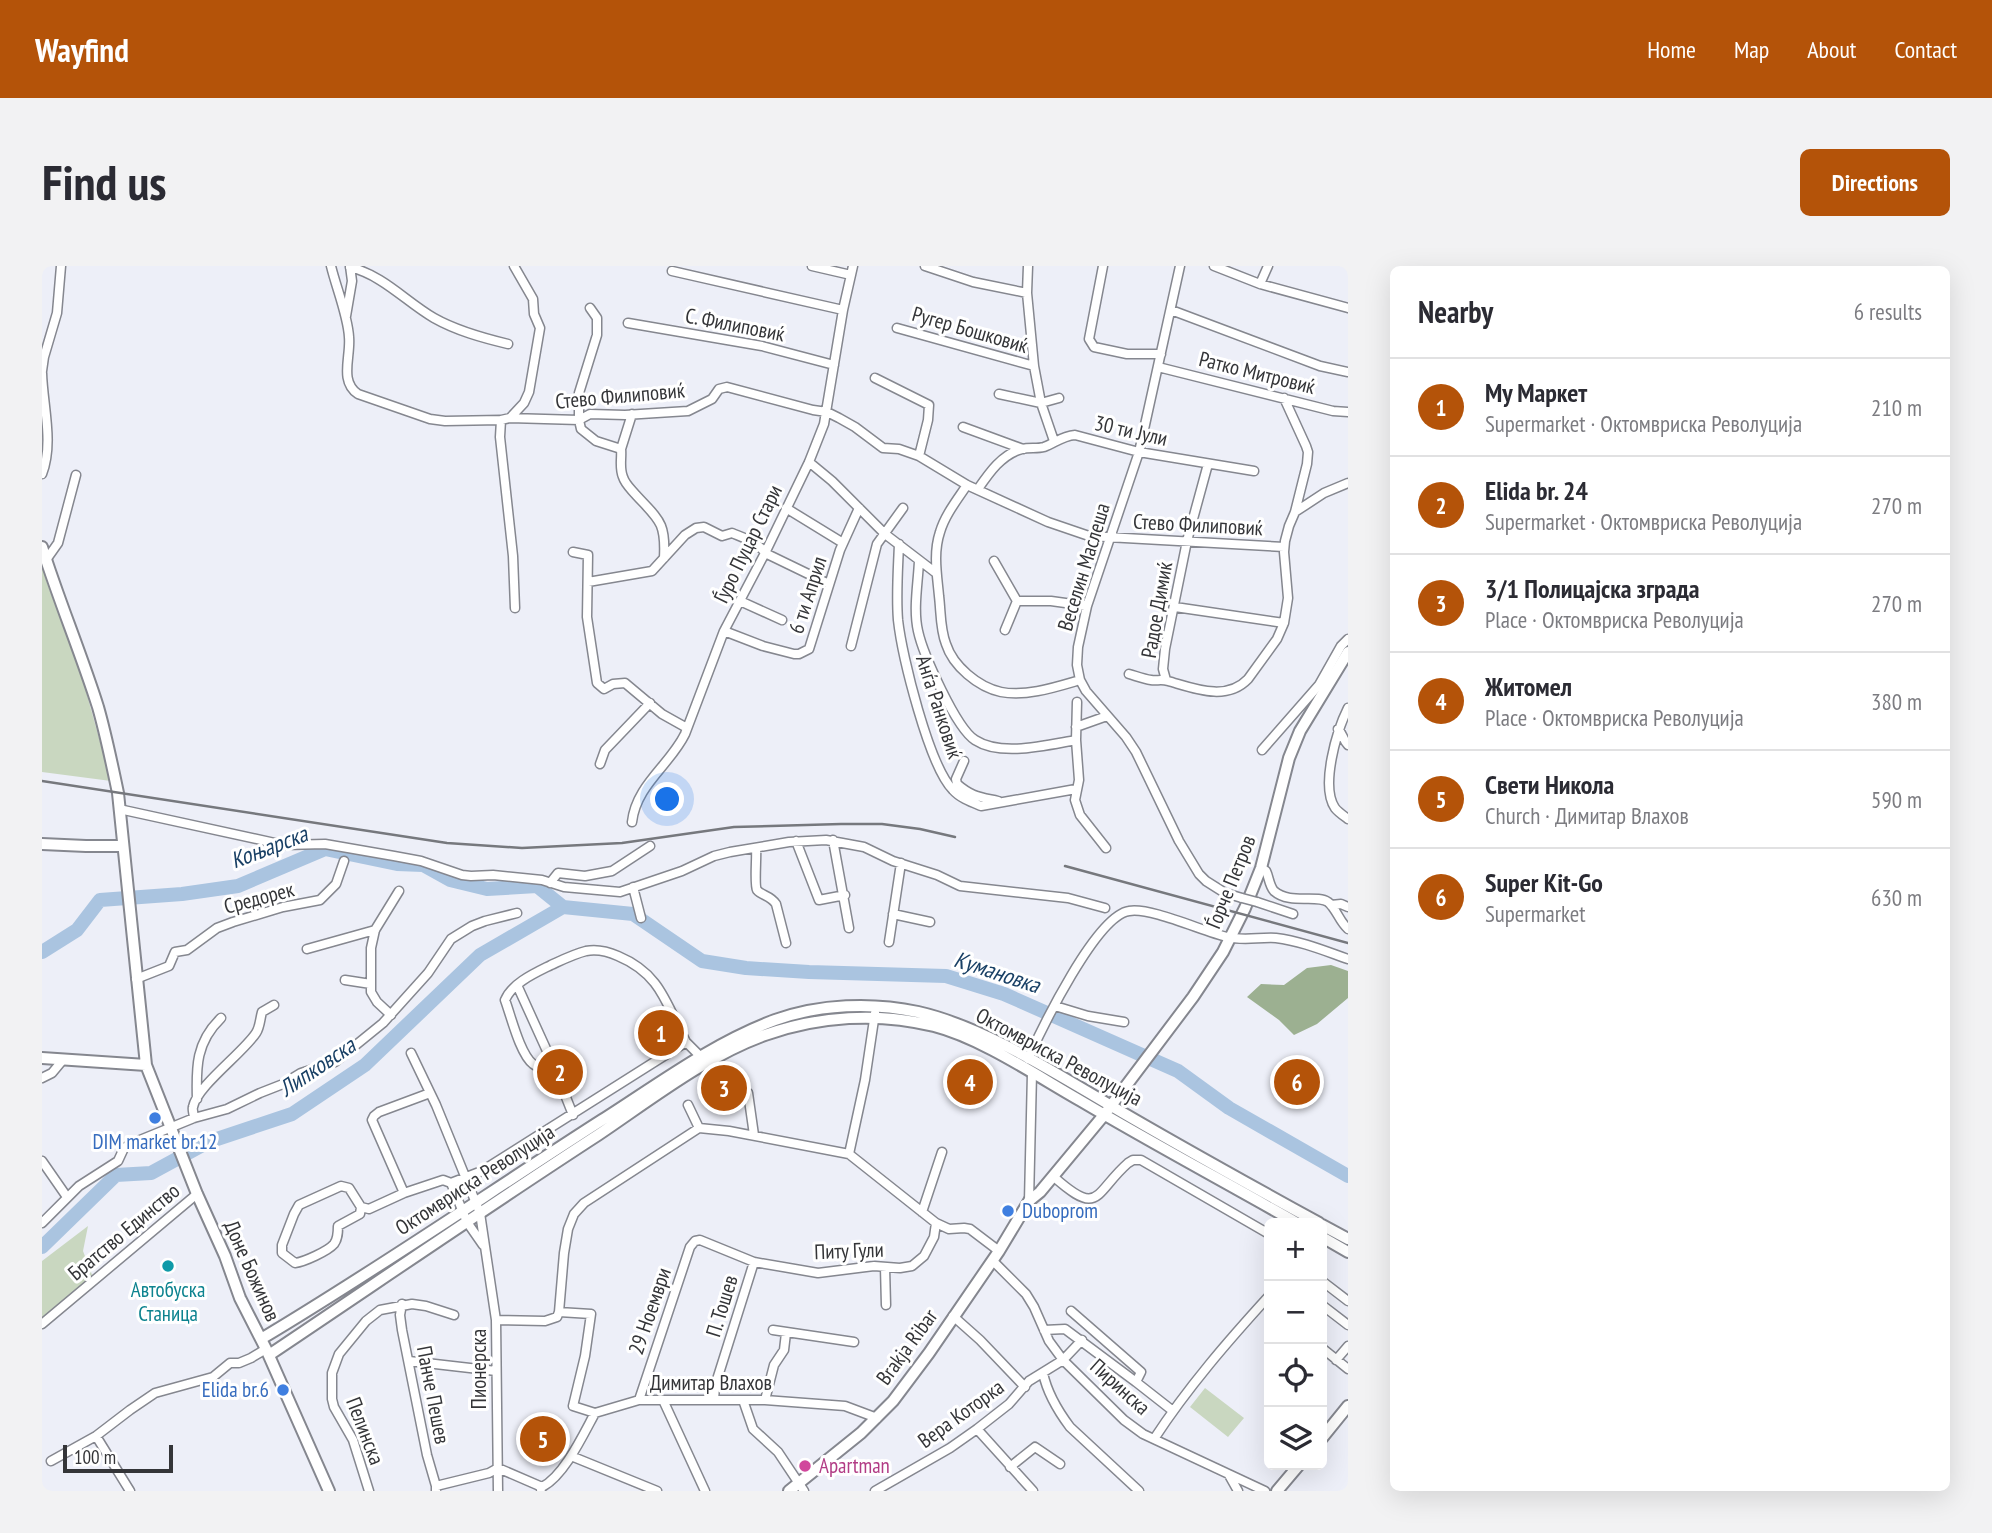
<!DOCTYPE html>
<html lang="en">
<head>
<meta charset="utf-8">
<style>
  :root { --surface:#fff; --page:#f2f2f3; --text:#2b2b33; --muted:#7c7c81; --line:#e1e1e2; --accent:#b45309 }
  body { margin:0; font-family:"PT Sans Narrow",sans-serif; background:var(--page); color:var(--text) }
  .controls { position:absolute; right:21px; bottom:21px; display:grid; overflow:hidden; border-radius:10px; box-shadow:0 7px 28px #0002 }
  .controls button { width:63px; height:63px; display:grid; place-items:center; padding:0; border:0; border-bottom:2px solid var(--line); background:var(--surface); color:var(--text); font:35px sans-serif }
  .scale { position:absolute; left:21px; bottom:18px; width:110px; box-sizing:border-box; padding-left:7px; border:4px solid #343538; border-top:0; font-size:19px; line-height:24px; white-space:nowrap; color:#343538; -webkit-text-stroke:5px #fff; paint-order:stroke }
  .you { position:absolute; left:626px; top:534px; width:24px; height:24px; margin:-18px; border:5px solid #fff; border-radius:50%; background:#1a73e8; box-shadow:0 0 0 10px #1a73e833 }
  .badge { display:grid; place-items:center; width:46px; height:46px; border-radius:50%; background:var(--accent); color:#fff; font-size:23px; font-weight:700 }
  .pin { position:absolute; translate:-50% -50%; border:4px solid #fff; box-shadow:0 2px 7px #0006 }
  .list { margin:0; padding:0; list-style:none }
  h2 { display:flex; justify-content:space-between; align-items:center; height:91px; margin:0; padding:0 28px; font-size:30px }
  h2 small { font-size:23px; font-weight:400; color:var(--muted) }
  .list li { display:grid; grid-template-columns:46px 1fr auto; gap:21px; align-items:center; box-sizing:border-box; height:98px; padding:0 28px; border-top:2px solid var(--line) }
  .list b { display:block; font-size:26px; white-space:nowrap }
  .list p { margin:0; font-size:23px; white-space:nowrap; color:var(--muted) }
  .list em { font-size:23px; font-style:normal; color:var(--muted) }
  .icon { flex:none; width:38px; height:38px; fill:none; stroke:currentColor; stroke-width:2; stroke-linecap:round; stroke-linejoin:round }
  .map { position:relative; flex:none; width:1306px; height:1225px; overflow:hidden; border-radius:10px }
  header { display:flex; align-items:center; gap:42px; box-sizing:border-box; height:98px; padding:0 35px; background:var(--accent); color:#fff }
  header strong { font-size:33px }
  nav { display:flex; gap:38px; margin-inline-start:auto; font-size:24px }
  .intro { display:flex; align-items:center; justify-content:space-between; box-sizing:border-box; height:168px; padding:0 42px }
  h1 { margin:0; font-size:49px }
  .button { padding:18px 32px; border-radius:10px; background:var(--accent); color:#fff; font-size:24px; font-weight:700 }
  main { display:flex; gap:42px; padding:0 42px }
  aside { flex:1; background:var(--surface); border-radius:10px; box-shadow:0 7px 28px #0002 }
  .map>svg:first-child { display:block }
  .green { fill:#c9d7c0 }
  .forest { fill:#9cb091 }
  .lines { fill:none; stroke-linecap:round; stroke-linejoin:round }
  .river { stroke:#aac4e0; stroke-width:14 }
  .street-casing { stroke:#85878f; stroke-width:11 }
  .secondary-casing { stroke:#85878f; stroke-width:14 }
  .street { stroke:#fff; stroke-width:8 }
  .secondary { stroke:#fff; stroke-width:10 }
  .rail { stroke:#76787d; stroke-width:2.5 }
  .street-bridge-casing { stroke:#85878f; stroke-width:11; stroke-linecap:butt }
  .street-bridge { stroke:#fff; stroke-width:8 }
  .shop-dot { fill:#3f7fe0; stroke:#fff; stroke-width:2.5 }
  .culture-dot { fill:#0f9aa8; stroke:#fff; stroke-width:2.5 }
  .hotel-dot { fill:#d1479c; stroke:#fff; stroke-width:2.5 }
  .labels { text-anchor:middle; stroke-width:6; stroke-linejoin:round; paint-order:stroke }
  .street-label { font-size:21px; fill:#343538; stroke:#fff }
  .shop-label { font-size:21px; fill:#366cbe; stroke:#fff }
  .culture-label { font-size:21px; fill:#0d838f; stroke:#fff }
  .hotel-label { font-size:21px; fill:#b23c85; stroke:#fff; text-anchor:start }
  .water-label { font-size:23px; font-style:italic; fill:#194065; stroke:#fff }
</style>
</head>
<body>
<header>
<strong>Wayfind</strong>
<nav><a>Home</a><a>Map</a><a>About</a><a>Contact</a></nav>
</header>
<div class="intro"><h1>Find us</h1><a class="button">Directions</a></div>
<main>
<div class="map">
<svg width="1306" height="1225" viewBox="0 0 1306 1225">
  <rect width="100%" height="100%" fill="#edeff8"/>
  <path class="green" d="M 0,299 L 5,317 L 40,411 L 69,515 L 0,506 Z
    M 46,960 L 41,985 L 52,1014 L 0,1054 L 0,995 Z
    M 1163,1122 L 1202,1152 L 1186,1171 L 1148,1141 Z"/>
  <path class="forest" d="M 1289,699 L 1306,705 L 1306,732 L 1275,758 L 1252,769 L 1237,754 L 1205,731 L 1219,718 L 1242,719 L 1265,702 Z"/>
  <g class="lines">
    <path class="river" d="M 521,641 L 591,648 L 660,695 L 704,702 L 767,706 L 904,710 L 962,728 L 1136,805 L 1187,842 L 1306,910
      M 0,686 L 35,664 L 58,634 L 140,628 L 196,620 L 283,583 L 355,598 L 381,599 L 408,614 L 445,623 L 495,620 L 521,641
      M 0,981 L 74,909 L 109,907 L 166,876 L 250,848 L 323,799 L 438,689 L 521,641"/>
    <g class="street-casing">
      <path id="street" d="M 289,0 C 294,21 306,50 307,71 C 309,91 297,115 316,128 L 388,153 L 403,155 L 459,154
        M 472,0 L 491,33 L 492,48 L 498,62 L 487,126 L 482,137 L 468,152 L 459,154 L 458,171 L 471,290 L 473,342
        M 770,0 L 809,9
        M 883,0 L 931,16 L 985,27
        M 986,0 L 985,27 L 992,100 L 999,137 L 1012,175
        M 1061,0 L 1047,73 L 1052,81 L 1085,88 L 1119,88
        M 1138,0 L 1097,186 L 1045,340 L 1036,381 L 1035,399 L 1038,414 L 1044,425 L 1084,471 L 1094,486 L 1137,575 L 1157,608 L 1164,615 L 1183,627 L 1200,632
        M 1172,0 L 1218,18 L 1306,42
        M 308,1 C 342,10 363,35 392,52 C 415,65 441,72 466,78
        M 630,5 L 801,44
        M 1218,18 L 1226,0
        M 548,42 L 555,52 L 555,69 L 537,127 L 537,154 L 539,163 L 554,175 L 579,183 C 580,192 577,202 581,211 C 583,218 589,223 594,229 C 617,254 624,256 622,292
        M 1129,44 L 1278,100 L 1306,106
        M 304,50 L 310,15 L 308,0
        M 586,57 L 720,80 L 792,99
        M 855,62 L 992,100
        M 1116,101 L 1291,145 L 1306,146
        M 0,105 L 2,91 L 15,47 L 19,0
        M 0,107 C 1,140 12,177 0,208
        M 833,112 L 887,139 L 886,154 L 877,190
        M 957,128 L 999,137 L 1017,132
        M 468,152 L 537,154 L 548,148 L 583,149 L 646,145 L 670,133 L 677,123 L 685,121 L 771,144 L 785,146 L 797,152 L 813,161 L 841,182 L 857,183 L 877,190 L 925,219 L 1006,256 L 1047,270 L 1242,281
        M 921,161 L 981,183
        M 579,183 L 590,148
        M 767,196 L 790,215 L 843,268 L 894,307
        M 925,219 C 915,234 903,249 898,266 C 891,287 895,308 897,330 C 899,346 898,363 904,378 C 911,400 936,421 959,426 C 984,431 1014,421 1038,414
        M 936,223 C 947,207 960,188 980,183 C 987,181 995,183 1002,181 C 1013,177 1020,170 1033,169 L 1097,186 L 1212,205
        M 744,242 L 801,277
        M 1253,246 L 1282,227 L 1306,217
        M 857,278 C 856,304 854,329 856,354 C 860,390 887,500 911,524 C 918,532 929,536 939,540 L 1034,523
        M 531,286 L 546,289 L 545,351 L 555,417 L 562,423 L 571,418 L 583,417 L 620,448 L 645,462
        M 4,294 L 16,277 L 34,209
        M 877,295 C 876,318 871,343 876,365 C 881,388 914,462 933,474 C 959,491 1005,479 1034,474
        M 952,295 L 975,335
        M 546,316 L 610,305 L 643,269 L 654,262 L 662,261 L 680,270 L 690,267 C 702,272 716,276 723,287 L 787,318
        M 698,335 L 740,354
        M 1133,341 L 1242,357
        M 963,364 L 975,335 L 1009,335 L 1045,340
        M 682,365 L 721,380 L 752,388 L 757,388 L 767,383 L 798,284 L 817,242
        M 809,380 L 835,278 L 861,242
        M 1087,408 C 1094,410 1102,413 1109,414 C 1114,415 1120,413 1126,415 C 1151,422 1184,436 1206,413 L 1235,373 L 1242,357 L 1246,332 L 1242,286 L 1243,275 L 1247,260 L 1253,246 L 1265,198 L 1266,186 L 1264,180 L 1242,132
        M 1124,414 L 1121,403 L 1123,383 L 1145,275 L 1166,198
        M 1035,436 L 1034,474 L 1037,514 L 1033,534 L 1038,549 L 1064,582
        M 1306,442 C 1295,464 1278,520 1293,542 C 1296,546 1302,550 1306,553
        M 1034,461 L 1065,450
        M 1296,463 C 1301,468 1301,474 1306,479
        M 1220,484 L 1277,419 L 1299,380 L 1306,373
        M 922,495 L 914,513 L 915,518 C 930,531 938,531 956,535
        M 558,498 L 563,484 L 608,437
        M 77,543 L 242,579 L 283,578 L 352,590 L 379,595 L 420,609 L 429,610 L 451,609 L 500,614 L 522,621 L 578,626 L 640,605 L 672,590 L 688,586 L 747,576 L 784,574 L 822,581 L 851,595 L 895,609 L 918,620 L 1026,632 L 1063,642
        M 590,556 C 594,519 628,499 643,468 L 682,365 L 723,287 L 767,196 L 782,158 L 801,44 L 811,0
        M 791,574 L 807,662
        M 754,575 L 777,634 L 803,629
        M 714,582 C 715,590 712,619 715,624 C 720,630 728,629 734,638 L 744,677
        M 1219,602 L 1224,605 C 1227,611 1227,619 1232,625 C 1248,639 1274,628 1286,636 C 1294,642 1297,655 1306,663
        M 508,617 L 516,607 L 543,610 L 570,605 L 608,580
        M 591,621 L 599,652
        M 1215,636 L 1251,648
        M 1289,639 L 1299,638 L 1306,641
        M 851,648 L 888,656
        M 847,676 L 859,597
        M 265,683 L 333,664
        M 94,713 L 127,700 L 133,686 L 145,684 L 175,662 L 191,656 L 241,641 L 278,634 L 294,618 L 302,595
        M 303,714 L 329,718
        M 475,719 L 510,796 L 531,849
        M 1013,740 L 1046,750 L 1082,756
        M 349,749 L 335,736 L 329,726 L 329,682 L 333,664 L 357,625
        M 369,787 L 394,839 L 438,947 L 454,1054 L 456,1225
        M 986,793 C 1000,762 1054,650 1087,645 C 1109,641 1162,666 1185,671 C 1201,675 1218,671 1234,672 C 1259,675 1283,685 1306,693
        M 513,803 C 504,803 498,804 491,798 C 478,788 469,750 463,734 C 470,717 493,707 509,699 C 520,694 532,688 544,685 C 554,683 567,686 576,690 C 619,708 624,738 644,776
        M 0,812 L 10,807 L 20,795
        M 388,827 L 337,846 L 332,850 L 330,854 L 362,927 L 401,914 L 409,917 L 440,905 L 644,776 L 659,791
        M 706,827 L 712,869
        M 155,833 C 154,801 154,776 179,752
        M 646,839 L 657,862
        M 152,852 C 152,848 150,844 151,841 C 155,820 201,787 214,767 C 218,761 218,753 220,746 L 232,739
        M 807,888 L 823,814 L 833,747
        M 0,895 L 25,931
        M 1012,911 C 1058,952 1052,927 1086,897 L 1091,894 L 1099,894 L 1227,968
        M 409,917 L 425,956 L 441,979
        M 987,935 L 990,807
        M 319,941 L 318,948 L 296,960 C 296,966 296,973 292,978 C 286,985 262,996 253,997 L 240,987 L 240,979 L 252,948 L 257,939 L 299,920 L 307,922 L 319,941 L 327,943 L 362,927
        M 880,946 L 900,886
        M 0,957 L 37,920 L 76,895 L 82,882 L 93,876 L 152,852 L 185,843 L 218,827 L 241,818 L 259,807 L 293,796 L 341,757 L 386,707 L 409,673 L 430,660 L 443,655 L 475,647
        M 951,995 L 984,1028 L 992,1041 L 1007,1075 L 1021,1094 L 1082,1154 L 1101,1168 L 1223,1225
        M 843,1001 L 844,1039
        M 1280,1015 L 1306,1035
        M 360,1038 L 358,1049 L 360,1064 L 385,1189 L 394,1220 L 394,1225
        M 1280,1039 L 1306,1059
        M 1029,1045 L 1099,1106 L 1094,1116 L 1131,1145
        M 911,1050 L 938,1074 L 983,1121
        M 454,1054 L 503,1055 L 515,1051 L 517,1046
        M 0,1058 L 155,928
        M 731,1064 L 812,1076
        M 1002,1064 L 1023,1063 L 1094,1116
        M 1280,1082 L 1306,1103
        M 1294,1094 L 1306,1080
        M 367,1095 L 454,1105
        M 1001,1107 C 1005,1126 1016,1145 1028,1161 L 1097,1225
        M 597,1134 L 648,981 L 653,975 L 658,974 L 712,996 L 776,1007 L 832,1000 L 858,1002 L 870,1000 L 882,990 L 892,971 L 894,957
        M 621,1134 L 663,1225
        M 672,1134 L 673,1120 L 712,996
        M 701,1134 L 711,1163 L 736,1186 L 762,1225
        M 723,1134 L 732,1099 L 742,1084 L 744,1067
        M 553,1147 L 531,1140 L 543,1090 L 549,1048 L 517,1046 L 522,987 L 526,963 L 532,948 L 542,937 L 657,862 L 687,865 L 807,888 L 894,957 L 907,963 L 922,962 L 928,963 L 957,985
        M 935,1163 L 991,1225
        M 54,1170 L 88,1225
        M 1112,1173 C 1146,1121 1186,1075 1227,1030
        M 529,1190 L 615,1225
        M 9,1195 L 54,1170 L 88,1144 L 113,1127 L 171,1111 L 188,1097 L 197,1097 L 209,1092 L 224,1083
        M 968,1201 L 993,1181 L 1018,1198
        M 456,1202 L 500,1221 L 499,1223
        M 1187,1209 L 1196,1225
        M 394,1220 L 447,1207 L 456,1202
        M 500,1221 C 522,1210 541,1169 553,1147 L 597,1134 L 723,1134 L 803,1140 L 835,1152
        M 327,1225 L 311,1174 L 292,1141 L 290,1133 L 290,1107 L 297,1088 L 324,1055 L 338,1044 L 370,1038 L 384,1040 L 412,1049
        M 833,1225 L 908,1182 L 935,1163 L 967,1138 L 987,1115 L 1021,1094 L 1040,1074"/>
    </g>
    <g class="secondary-casing">
      <path id="secondary" d="M 0,281 C 17,335 39,387 56,441 C 64,469 70,498 76,527 L 104,799 L 155,928 L 183,990 L 198,1032 L 224,1083 L 287,1225
        M 0,578 L 44,580 L 81,580
        M 0,792 L 104,799
        M 1280,959 L 1306,973
        M 1280,971 L 1306,986
        M 219,1073 C 335,1004 446,927 560,854 C 615,819 671,777 733,754 C 778,738 830,736 876,746 C 942,761 1013,807 1071,841 C 1139,881 1208,919 1277,957
        M 227,1089 C 336,1016 445,941 556,869 C 608,834 664,790 723,769 C 777,750 836,746 892,760 C 939,772 995,810 1039,835 C 1110,877 1183,916 1255,957
        M 1280,1172 L 1306,1140
        M 747,1225 L 819,1167 L 851,1135 L 887,1087 L 957,985 L 987,935 L 998,926 L 1062,849 L 1151,731 L 1181,686 L 1203,642 L 1219,602 L 1247,492 L 1258,465 L 1306,386
        M 1235,1225 L 1257,1199"/>
    </g>
    <use href="#street" class="street"/>
    <use href="#secondary" class="secondary"/>
    <path class="rail" d="M 0,515 L 405,577 L 480,582 L 580,577 L 692,561 L 799,558 L 840,558 L 878,563 L 913,571
      M 1023,600 L 1306,677"/>
    <g class="street-bridge-casing">
      <path id="street-bridge" d="M 1200,632 L 1215,636"/>
    </g>
    <use href="#street-bridge" class="street-bridge"/>
  </g>
  <g class="shop-dot">
    <circle cx="113" cy="852" r="7"/>
    <circle cx="966" cy="945" r="7"/>
    <circle cx="241" cy="1124" r="7"/>
  </g>
  <circle class="culture-dot" cx="126" cy="1000" r="7"/>
  <circle class="hotel-dot" cx="763" cy="1200" r="7"/>
  <g class="labels">
    <g class="street-label">
      <text transform="translate(693 59) rotate(11)" y="7">С. Филиповиќ</text>
      <text transform="translate(928 64) rotate(16)" y="7">Ругер Бошковиќ</text>
      <text transform="translate(1215 107) rotate(14)" y="7">Ратко Митровиќ</text>
      <text transform="translate(578 130) rotate(-5)" y="7">Стево Филиповиќ</text>
      <text transform="translate(1089 165) rotate(13)" y="7">30 ти Јули</text>
      <text transform="translate(1156 259) rotate(3)" y="7">Стево Филиповиќ</text>
      <text transform="translate(706 278) rotate(-64)" y="7">Ѓуро Пуцар Стари</text>
      <text transform="translate(1042 301) rotate(-73)" y="7">Веселин Маслеша</text>
      <text transform="translate(766 329) rotate(-72)" y="7">6 ти Април</text>
      <text transform="translate(1115 344) rotate(-80)" y="7">Радое Димиќ</text>
      <text transform="translate(897 441) rotate(72)" y="7">Анѓа Ранковиќ</text>
      <text transform="translate(1189 616) rotate(-68)" y="7">Ѓорче Петров</text>
      <text transform="translate(217 632) rotate(-15)" y="7">Средорек</text>
      <text transform="translate(1017 791) rotate(28)" y="7">Октомвриска Револуција</text>
      <text transform="translate(433 914) rotate(-33)" y="7">Октомвриска Револуција</text>
      <text transform="translate(82 966) rotate(-40)" y="7">Братство Единство</text>
      <text transform="translate(807 985) rotate(-2)" y="7">Питу Гули</text>
      <text transform="translate(210 1005) rotate(66)" y="7">Доне Божинов</text>
      <text transform="translate(680 1040) rotate(-73)" y="7">П. Тошев</text>
      <text transform="translate(608 1045) rotate(-71)" y="7">29 Ноември</text>
      <text transform="translate(865 1081) rotate(-54)" y="7">Brakja Ribar</text>
      <text transform="translate(437 1103) rotate(-90)" y="7">Пионерска</text>
      <text x="669" y="1124">Димитар Влахов</text>
      <text transform="translate(1078 1121) rotate(42)" y="7">Пиринска</text>
      <text transform="translate(391 1129) rotate(79)" y="7">Панче Пешев</text>
      <text transform="translate(919 1148) rotate(-36)" y="7">Вера Которка</text>
      <text transform="translate(323 1165) rotate(69)" y="7">Пелинска</text>
    </g>
    <g class="shop-label">
      <text x="113" y="883">DIM market br.12</text>
      <text x="980" y="952" text-anchor="start">Duboprom</text>
      <text x="227" y="1131" text-anchor="end">Elida br.6</text>
    </g>
    <g class="culture-label">
      <text x="126" y="1031">Автобуска<tspan x="126" dy="24">Станица</tspan></text>
    </g>
    <g class="hotel-label">
      <text x="777" y="1207">Apartman</text>
    </g>
    <g class="water-label">
      <text transform="translate(227 581) rotate(-21)" y="8">Коњарска</text>
      <text transform="translate(955 706) rotate(18)" y="8">Кумановка</text>
      <text transform="translate(275 801) rotate(-34)" y="8">Липковска</text>
    </g>
  </g>
</svg>
<div class="controls">
<button>+</button>
<button>−</button>
<button><svg class="icon" aria-label="locate" viewBox="0 0 24 24"><circle cx="12" cy="12" r="6"/><path d="M12 2v4M12 18v4M2 12h4M18 12h4"/></svg></button>
<button><svg class="icon" aria-label="layers" viewBox="0 0 24 24"><path d="M12 4l9 5-9 5-9-5zM3 14l9 5 9-5"/></svg></button>
</div>
<div class="scale">100 m</div>
<div class="you"></div>
<div class="pin badge" style="left:619px;top:767px">1</div>
<div class="pin badge" style="left:518px;top:806px">2</div>
<div class="pin badge" style="left:682px;top:822px">3</div>
<div class="pin badge" style="left:928px;top:816px">4</div>
<div class="pin badge" style="left:501px;top:1173px">5</div>
<div class="pin badge" style="left:1255px;top:816px">6</div>
</div>
<aside>
<h2>Nearby<small>6 results</small></h2>
<ul class="list">
<li><span class="badge">1</span><div><b>Му Маркет</b><p>Supermarket · Октомвриска Револуција</p></div><em>210 m</em></li>
<li><span class="badge">2</span><div><b>Elida br. 24</b><p>Supermarket · Октомвриска Револуција</p></div><em>270 m</em></li>
<li><span class="badge">3</span><div><b>3/1 Полицајска зграда</b><p>Place · Октомвриска Револуција</p></div><em>270 m</em></li>
<li><span class="badge">4</span><div><b>Житомел</b><p>Place · Октомвриска Револуција</p></div><em>380 m</em></li>
<li><span class="badge">5</span><div><b>Свети Никола</b><p>Church · Димитар Влахов</p></div><em>590 m</em></li>
<li><span class="badge">6</span><div><b>Super Kit-Go</b><p>Supermarket</p></div><em>630 m</em></li>
</ul>
</aside>
</main>
</body>
</html>
